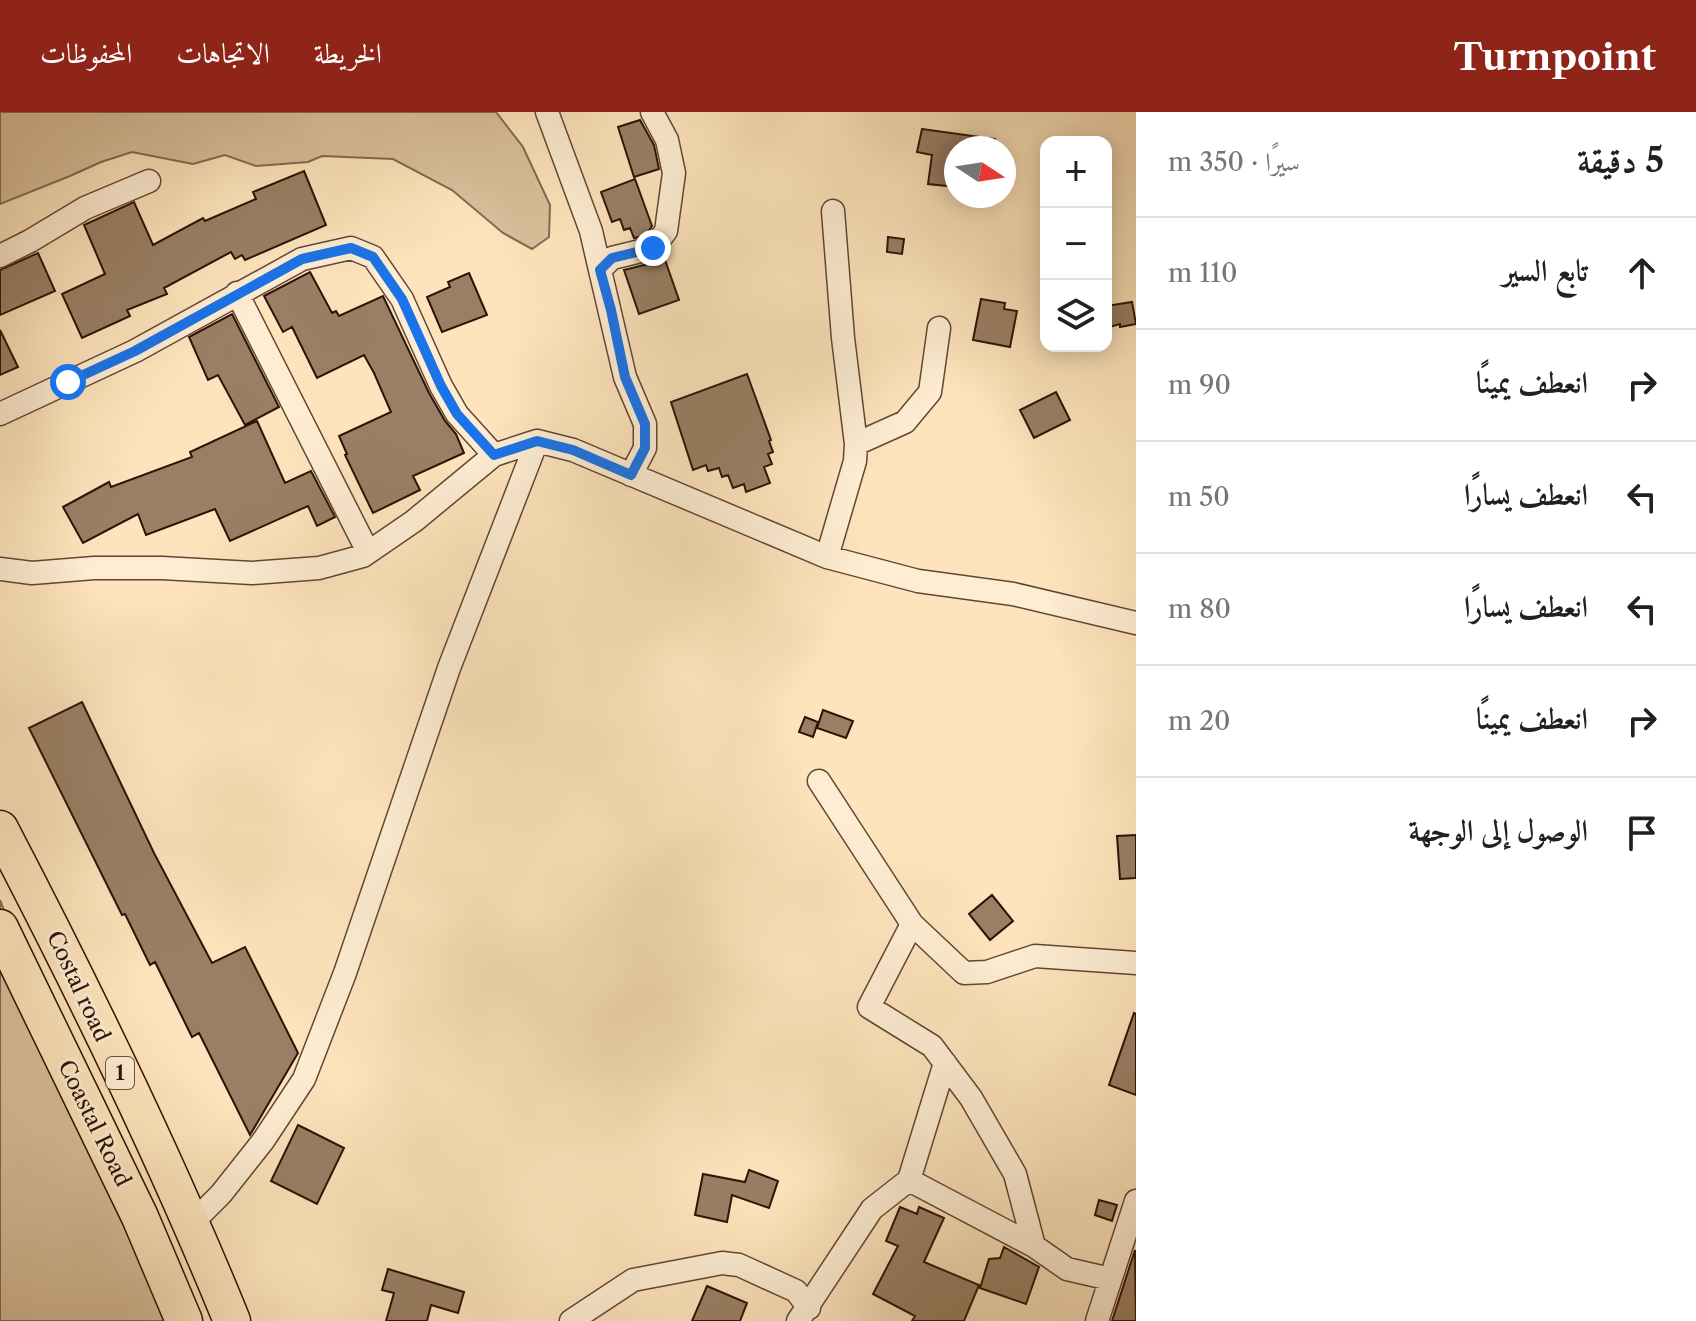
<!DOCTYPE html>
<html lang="ar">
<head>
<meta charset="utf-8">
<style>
  :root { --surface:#fff; --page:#f2f2f2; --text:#202124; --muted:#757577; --line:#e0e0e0; --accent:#8f2418 }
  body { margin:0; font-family:"Libre Caslon Text",Amiri,serif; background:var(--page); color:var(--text); direction:rtl }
  .controls { position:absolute; right:24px; top:24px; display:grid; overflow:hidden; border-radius:16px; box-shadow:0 4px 20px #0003 }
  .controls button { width:72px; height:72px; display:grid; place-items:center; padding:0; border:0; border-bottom:2px solid var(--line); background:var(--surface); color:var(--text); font:40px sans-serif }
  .compass { position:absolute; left:944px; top:24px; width:72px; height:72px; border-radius:50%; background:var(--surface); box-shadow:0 4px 20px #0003; rotate:102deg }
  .stop { position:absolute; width:24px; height:24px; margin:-18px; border:6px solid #1a73e8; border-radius:50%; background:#fff }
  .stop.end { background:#1a73e8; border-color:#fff; box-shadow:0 2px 8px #0008 }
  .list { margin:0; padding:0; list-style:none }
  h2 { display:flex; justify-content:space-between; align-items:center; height:104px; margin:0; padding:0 32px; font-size:34px }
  h2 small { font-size:26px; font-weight:400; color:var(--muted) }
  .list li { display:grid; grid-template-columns:52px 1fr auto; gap:24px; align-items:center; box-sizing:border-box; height:112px; padding:0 32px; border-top:2px solid var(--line) }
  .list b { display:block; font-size:30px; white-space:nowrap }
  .list em { font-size:26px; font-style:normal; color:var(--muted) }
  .icon { flex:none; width:44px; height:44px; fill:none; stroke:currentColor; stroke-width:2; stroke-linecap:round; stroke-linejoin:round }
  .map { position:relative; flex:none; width:1136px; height:1209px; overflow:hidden; direction:ltr }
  header { display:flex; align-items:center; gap:48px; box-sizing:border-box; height:112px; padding:0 40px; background:var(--accent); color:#fff }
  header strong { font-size:38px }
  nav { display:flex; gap:44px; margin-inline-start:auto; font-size:28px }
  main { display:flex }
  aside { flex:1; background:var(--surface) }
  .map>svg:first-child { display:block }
  .green { fill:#dac09d; stroke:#846952; stroke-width:2 }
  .building { fill:#9a7f65; stroke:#2e1206; stroke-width:2 }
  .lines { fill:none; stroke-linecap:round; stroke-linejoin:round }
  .minor-casing { stroke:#624634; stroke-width:25 }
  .trunk-casing { stroke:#2e1206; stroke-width:39 }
  .minor { stroke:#feedd3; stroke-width:22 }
  .trunk { stroke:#fde4bc; stroke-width:36 }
  .route { stroke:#1a73e8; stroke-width:10 }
  .labels { text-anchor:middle; stroke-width:6; stroke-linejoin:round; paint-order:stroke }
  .shield { fill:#feedd3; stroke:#6c5444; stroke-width:2 }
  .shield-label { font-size:20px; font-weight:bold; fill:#2e1206 }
  .street-label { font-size:22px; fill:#2e1206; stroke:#feedd3 }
</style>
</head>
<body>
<header>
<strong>Turnpoint</strong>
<nav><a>الخريطة</a><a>الاتجاهات</a><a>المحفوظات</a></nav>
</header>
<main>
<aside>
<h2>5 دقيقة<small>سيرًا · 350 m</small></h2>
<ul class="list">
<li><svg class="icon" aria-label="ahead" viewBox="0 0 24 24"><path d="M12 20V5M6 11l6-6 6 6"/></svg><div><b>تابع السير</b></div><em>110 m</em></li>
<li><svg class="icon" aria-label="right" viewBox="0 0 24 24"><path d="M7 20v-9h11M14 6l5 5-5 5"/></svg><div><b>انعطف يمينًا</b></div><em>90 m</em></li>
<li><svg class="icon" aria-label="left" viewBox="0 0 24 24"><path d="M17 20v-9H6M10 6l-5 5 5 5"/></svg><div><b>انعطف يسارًا</b></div><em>50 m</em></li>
<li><svg class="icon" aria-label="left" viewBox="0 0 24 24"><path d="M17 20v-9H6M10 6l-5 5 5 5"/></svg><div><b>انعطف يسارًا</b></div><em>80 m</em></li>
<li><svg class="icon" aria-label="right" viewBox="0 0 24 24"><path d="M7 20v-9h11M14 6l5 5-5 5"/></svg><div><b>انعطف يمينًا</b></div><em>20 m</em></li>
<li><svg class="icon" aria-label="arrive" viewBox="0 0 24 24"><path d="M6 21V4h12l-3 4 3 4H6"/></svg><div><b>الوصول إلى الوجهة</b></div></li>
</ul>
</aside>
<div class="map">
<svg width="1136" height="1209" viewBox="0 0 1136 1209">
  <rect width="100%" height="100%" fill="#fde4bc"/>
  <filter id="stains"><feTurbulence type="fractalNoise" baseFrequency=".0025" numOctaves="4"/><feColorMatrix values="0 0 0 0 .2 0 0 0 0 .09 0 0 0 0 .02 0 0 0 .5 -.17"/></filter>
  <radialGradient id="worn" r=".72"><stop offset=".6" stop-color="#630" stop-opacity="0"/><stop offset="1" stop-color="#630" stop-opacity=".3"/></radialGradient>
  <path class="green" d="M 0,0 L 496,0 L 523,35 L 550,93 L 549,125 L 532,137 L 503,121 L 452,78 L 393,47 L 322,44 L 308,50 L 256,54 L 225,43 L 193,52 L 132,40 L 101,50 L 70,64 L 0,92 Z
    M 0,788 L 155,1178 L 166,1209 L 0,1209 Z"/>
  <path class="building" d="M 640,8 L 654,33 L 659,57 L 634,65 L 618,15 Z
    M 922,17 L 995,27 L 994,36 L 956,36 L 956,75 L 928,72 L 932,43 L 917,40 Z
    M 304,59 L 326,113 L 245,148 L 242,143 L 235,147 L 231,140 L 164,176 L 167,182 L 127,198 L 130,204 L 82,226 L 62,182 L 105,162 L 84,113 L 134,90 L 153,133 L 203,106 L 205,109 L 256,87 L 253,80 Z
    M 635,67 L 652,114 L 645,124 L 634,126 L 630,116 L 624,118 L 620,107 L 612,110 L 601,80 Z
    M 888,125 L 904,127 L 902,142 L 887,140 Z
    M 38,141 L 55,179 L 0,203 L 0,158 Z
    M 664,145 L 679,188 L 639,202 L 624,158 L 656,150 Z
    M 310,160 L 332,201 L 336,199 L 339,204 L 383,184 L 429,281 L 445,309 L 456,322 L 464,341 L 413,364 L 420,378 L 373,401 L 345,343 L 347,342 L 339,324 L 391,300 L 374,261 L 364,243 L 317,266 L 292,215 L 283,220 L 264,184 Z
    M 469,161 L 487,203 L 442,220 L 427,185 L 450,175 L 448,170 Z
    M 981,187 L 1005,191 L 1004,197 L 1017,199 L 1010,235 L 973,228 Z
    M 1132,190 L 1136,212 L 1120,215 L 1120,212 L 1106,216 L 1106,194 Z
    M 232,202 L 279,295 L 245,313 L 218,263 L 208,268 L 189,225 Z
    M 0,218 L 18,255 L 0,263 Z
    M 747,262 L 771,328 L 769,329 L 773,340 L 768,342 L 772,352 L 764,355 L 770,371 L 746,380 L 744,372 L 733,376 L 728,363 L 722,365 L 719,356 L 708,359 L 706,353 L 693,358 L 671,290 Z
    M 1056,280 L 1070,308 L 1034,326 L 1020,298 Z
    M 257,309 L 285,371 L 311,359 L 335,405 L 317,414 L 308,394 L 230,429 L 215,397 L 146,423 L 138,402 L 83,431 L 63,395 L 109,370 L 111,375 L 192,345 L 190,340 Z
    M 82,590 L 154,741 L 212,851 L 245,835 L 298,941 L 250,1023 L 199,921 L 192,925 L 155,850 L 150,853 L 125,802 L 122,803 L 29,616 Z
    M 823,598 L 853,609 L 846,626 L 817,616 Z
    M 805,605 L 818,610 L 813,625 L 799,620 Z
    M 1136,723 L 1136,766 L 1120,767 L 1117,724 Z
    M 992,783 L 1013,809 L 990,828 L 969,802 Z
    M 1134,901 L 1136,902 L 1136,983 L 1109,973 Z
    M 298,1013 L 344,1036 L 317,1092 L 271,1069 Z
    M 749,1058 L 778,1069 L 769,1096 L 732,1083 L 727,1110 L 695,1103 L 703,1062 L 745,1070 Z
    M 1099,1088 L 1117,1093 L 1112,1109 L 1095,1103 Z
    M 900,1095 L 917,1102 L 919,1095 L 944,1106 L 924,1150 L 979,1173 L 964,1209 L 912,1209 L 915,1204 L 873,1182 L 898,1134 L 886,1129 Z
    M 1004,1135 L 1039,1155 L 1026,1192 L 980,1176 L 989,1147 L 1000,1146 Z
    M 1135,1138 L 1136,1209 L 1112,1209 Z
    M 388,1157 L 464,1180 L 458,1201 L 431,1193 L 427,1209 L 386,1209 L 394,1181 L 382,1178 Z
    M 707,1174 L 747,1191 L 740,1209 L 692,1209 Z"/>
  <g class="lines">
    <g class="minor-casing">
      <path id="minor" d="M 547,0 L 591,119 L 600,158
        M 0,144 L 30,129 L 85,96 L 149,69
        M 237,181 L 368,440
        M 0,302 L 135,239 L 302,147 L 351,136 L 373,145 L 402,187 L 441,274 L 457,302 L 494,343
        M 856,332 L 905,310 L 930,280 L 939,216
        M 631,363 L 645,336 L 645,312 L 625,265 L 600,158 L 612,146 L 653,136 L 666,119 L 674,61 L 667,28 L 652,0
        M 827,445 L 855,349 L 856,332 L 843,226 L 833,99
        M 0,457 L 32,461 L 94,456 L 162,456 L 252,461 L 319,456 L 363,444 L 414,409 L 494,343 L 537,329 L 573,338 L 827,445 L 918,469 L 1013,482 L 1136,511
        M 819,669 L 912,812 L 964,861 L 987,860 L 1035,844 L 1136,851
        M 912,812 L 869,895 L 932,934 L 971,986 L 1015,1062 L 1034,1134 L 1067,1157 L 1110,1167
        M 909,1068 L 945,951
        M 192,1111 L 221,1082 L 263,1029 L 304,967 L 345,861 L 449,556 L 537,329
        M 571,1209 L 633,1168 L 722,1151 L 739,1153 L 796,1179 L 809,1196
        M 798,1209 L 872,1097 L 909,1068 L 1034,1134
        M 1097,1209 L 1136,1089"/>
    </g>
    <g class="trunk-casing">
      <path id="trunk" d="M 0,717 C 84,878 164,1042 232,1209
        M 0,816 L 140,1105 L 184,1209"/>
    </g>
    <use href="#minor" class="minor"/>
    <use href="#trunk" class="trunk"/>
  </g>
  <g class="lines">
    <path class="route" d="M 68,270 L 135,239 L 302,147 L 351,136 L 373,145 L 402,187 L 441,274 L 457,302 L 494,343 L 537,329 L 573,338 L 631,363 L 645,336 L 645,312 L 625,265 L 611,198 L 600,158 L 612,146 L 653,136"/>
  </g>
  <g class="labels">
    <rect class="shield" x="106" y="945" width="28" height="32" rx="6"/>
    <g class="shield-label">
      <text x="120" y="968">1</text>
    </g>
    <g class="street-label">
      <text transform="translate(79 874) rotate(65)" y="8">Costal road</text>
      <text transform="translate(95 1011) rotate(64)" y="8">Coastal Road</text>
    </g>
  </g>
  <rect width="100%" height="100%" filter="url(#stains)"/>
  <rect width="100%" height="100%" fill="url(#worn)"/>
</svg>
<div class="controls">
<button>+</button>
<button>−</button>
<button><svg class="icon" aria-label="layers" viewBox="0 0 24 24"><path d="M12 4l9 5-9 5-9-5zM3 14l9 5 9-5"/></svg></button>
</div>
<svg class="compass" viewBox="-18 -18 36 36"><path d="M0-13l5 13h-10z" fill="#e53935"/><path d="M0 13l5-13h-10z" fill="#757577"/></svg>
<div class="stop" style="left:68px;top:270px"></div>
<div class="stop end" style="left:653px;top:136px"></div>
</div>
</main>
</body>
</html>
